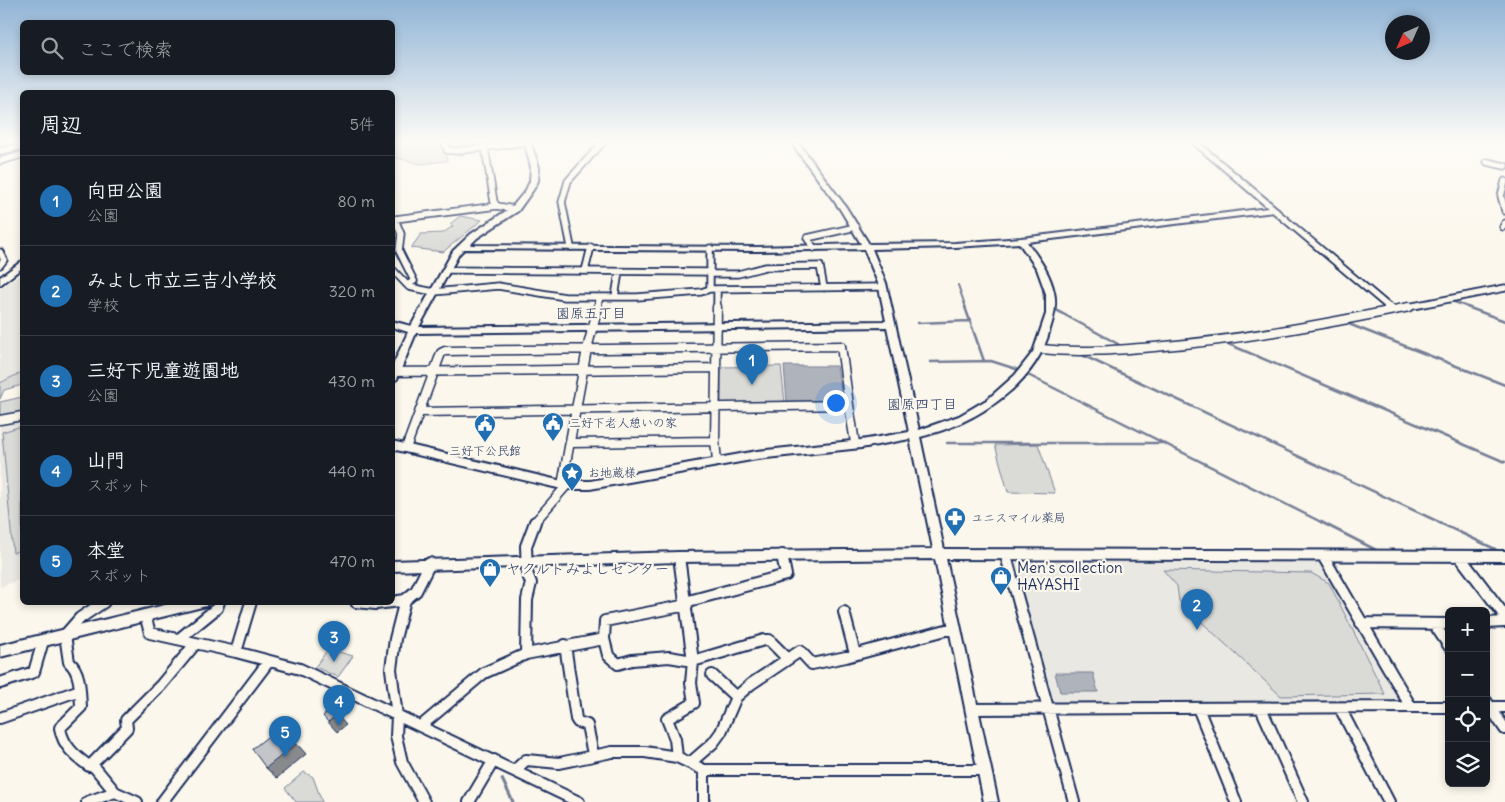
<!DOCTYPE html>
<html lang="ja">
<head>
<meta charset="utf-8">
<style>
  :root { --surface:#171b24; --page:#242831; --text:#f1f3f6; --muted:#9ea1a6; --line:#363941; --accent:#1f6fb2 }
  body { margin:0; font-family:Delius,"Klee One",sans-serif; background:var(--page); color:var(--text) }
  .controls { position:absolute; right:15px; bottom:15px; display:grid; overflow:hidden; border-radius:8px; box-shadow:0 2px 8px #0003 }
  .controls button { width:45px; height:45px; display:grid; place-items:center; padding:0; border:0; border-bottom:1px solid var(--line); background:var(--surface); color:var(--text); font:25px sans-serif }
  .compass { position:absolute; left:1385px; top:15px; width:45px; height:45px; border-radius:50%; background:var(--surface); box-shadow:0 2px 8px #0003; rotate:225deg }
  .you { position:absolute; left:835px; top:402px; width:18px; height:18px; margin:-12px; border:4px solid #fff; border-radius:50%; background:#1a73e8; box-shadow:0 0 0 8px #1a73e833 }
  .badge { display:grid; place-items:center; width:32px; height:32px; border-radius:50%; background:var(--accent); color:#fff; font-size:16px; font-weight:700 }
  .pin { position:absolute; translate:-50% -41px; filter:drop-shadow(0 1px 2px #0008) }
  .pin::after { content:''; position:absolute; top:26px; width:18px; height:15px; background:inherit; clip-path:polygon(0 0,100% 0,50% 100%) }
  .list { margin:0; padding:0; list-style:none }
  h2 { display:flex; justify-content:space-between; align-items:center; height:65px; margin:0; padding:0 20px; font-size:21px }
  h2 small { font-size:16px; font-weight:400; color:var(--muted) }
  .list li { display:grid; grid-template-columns:32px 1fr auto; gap:15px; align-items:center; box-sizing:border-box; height:90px; padding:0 20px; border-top:1px solid var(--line) }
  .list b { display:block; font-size:19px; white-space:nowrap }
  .list p { margin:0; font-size:16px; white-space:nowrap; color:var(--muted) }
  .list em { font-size:16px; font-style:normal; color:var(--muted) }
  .icon { flex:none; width:28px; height:28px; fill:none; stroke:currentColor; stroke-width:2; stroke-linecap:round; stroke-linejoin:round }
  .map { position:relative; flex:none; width:1505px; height:802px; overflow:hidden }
  .search { position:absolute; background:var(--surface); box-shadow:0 2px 8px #0003; left:20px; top:20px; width:375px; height:55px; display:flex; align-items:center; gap:12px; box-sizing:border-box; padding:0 18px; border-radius:8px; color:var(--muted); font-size:19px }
  .panel { position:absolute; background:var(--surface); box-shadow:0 2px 8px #0003; left:20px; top:90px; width:375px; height:515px; border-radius:8px }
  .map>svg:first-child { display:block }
  .built { fill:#eae8e2 }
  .green { fill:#dadad7; stroke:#7a849a }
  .water { fill:#afb3bb; stroke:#747e96 }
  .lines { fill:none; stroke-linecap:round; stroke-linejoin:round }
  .stream-far2 { stroke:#747e96; stroke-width:2 }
  .stream-far1 { stroke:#747e96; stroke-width:2.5 }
  .stream { stroke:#747e96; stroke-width:3 }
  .minor-far2-casing { stroke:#1b2f5e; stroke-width:9 }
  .minor-far1-casing { stroke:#1b2f5e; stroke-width:11 }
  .minor-casing { stroke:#1b2f5e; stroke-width:14 }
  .tertiary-casing { stroke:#1b2f5e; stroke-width:4 }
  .secondary-casing { stroke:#1b2f5e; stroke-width:4 }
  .minor-far2 { stroke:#fbf7ec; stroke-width:5.5 }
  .minor-far1 { stroke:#fbf7ec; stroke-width:8 }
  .minor { stroke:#fbf7ec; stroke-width:10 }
  .tertiary { fill:#fbf7ec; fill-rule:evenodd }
  .secondary { fill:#fbf7ec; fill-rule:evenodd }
  .shaded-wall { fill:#888a8d; stroke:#1b2f5e }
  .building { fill:#c3c5c9; stroke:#1b2f5e }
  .labels { text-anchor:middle; stroke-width:4.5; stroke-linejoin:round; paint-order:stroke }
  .poi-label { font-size:12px; fill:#1b2f5e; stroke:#fbf7ec; text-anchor:start }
  .neighbourhood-label { font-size:14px; fill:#1b2f5e; stroke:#fbf7ec }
  .near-poi-label { font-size:15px; fill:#1b2f5e; stroke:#fbf7ec; text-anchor:start }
</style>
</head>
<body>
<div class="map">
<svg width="1505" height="802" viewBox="0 0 1505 802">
  <rect width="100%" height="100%" fill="#fbf7ec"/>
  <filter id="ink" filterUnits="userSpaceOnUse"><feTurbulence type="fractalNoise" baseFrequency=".02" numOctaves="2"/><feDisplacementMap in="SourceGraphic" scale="10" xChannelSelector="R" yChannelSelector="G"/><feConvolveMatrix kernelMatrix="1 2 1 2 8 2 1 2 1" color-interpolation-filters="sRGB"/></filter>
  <g filter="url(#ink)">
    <path class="built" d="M 22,273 L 22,372 L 0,382 L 0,289 Z
      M 22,421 L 22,591 L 19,593 L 18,580 L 0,587 L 0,425 Z
      M 1321,561 L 1404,701 L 1055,703 L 1050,699 L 1012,562 Z"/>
    <path class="green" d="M 392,141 L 445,141 L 447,161 L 420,164 L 393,157 Z
      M 460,216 L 482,220 L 443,252 L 411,248 L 421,234 L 443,233 L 453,226 L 450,224 Z
      M 781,366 L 785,403 L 721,404 L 721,367 Z
      M 22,372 L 22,385 L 4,390 L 0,399 L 0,383 Z
      M 22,397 L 20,414 L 0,417 L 0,402 Z
      M 22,426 L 22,549 L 13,553 L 2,432 Z
      M 1038,444 L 1055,493 L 1008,492 L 995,445 Z
      M 1163,570 L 1311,573 L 1329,583 L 1385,694 L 1281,696 L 1179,601 L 1177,586 Z
      M 328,649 L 353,656 L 338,677 L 315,667 Z
      M 304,772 L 313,777 L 322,802 L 296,802 L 285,788 Z"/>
    <path class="water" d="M 784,366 L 837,366 L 843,402 L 787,402 Z
      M 1055,673 L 1093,673 L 1098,692 L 1060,692 Z"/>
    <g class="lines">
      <path class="stream-far2" d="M 1042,284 L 1044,300 L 1048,304
        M 958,285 L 966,308
        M 1454,302 L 1470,308"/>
      <path class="stream-far1" d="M 965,307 L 984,361
        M 1467,307 L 1505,321
        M 1054,309 L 1118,344
        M 918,323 L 969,321
        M 1346,323 L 1505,385
        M 1226,343 L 1505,462
        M 1082,355 L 1441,523
        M 930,362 L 991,361 L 1016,369 L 1323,523
        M 947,443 L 1163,443"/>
      <path class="stream" d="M 1321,522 L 1378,551
        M 1438,522 L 1495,549
        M 1414,551 L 1505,551
        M 502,779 L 513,802"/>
      <g class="minor-far2-casing">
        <path id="minor-far2" d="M 445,141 L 447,150 L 456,151 L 527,142
          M 0,151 L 22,146
          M 0,161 L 22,155
          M 1487,162 L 1505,166
          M 1505,181 L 1501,196 L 1505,211
          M 497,206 L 515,209
          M 1274,210 L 1390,308
          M 1503,227 L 1505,223
          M 571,247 L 562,202 L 568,181 L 604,141
          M 710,248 L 710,289
          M 814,248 L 807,238 L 856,227
          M 0,252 L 4,260 L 0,265
          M 392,269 L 409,287 L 434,292 L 498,286 L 565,297 L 637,297 L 701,292 L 710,289 L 883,287
          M 446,270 L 711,272
          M 585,271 L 591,247
          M 711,274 L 738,274 L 765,267 L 820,266 L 824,288
          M 407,285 L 414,281 L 399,251 L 401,234 L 395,219 L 497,206 L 494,202 L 485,148
          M 615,297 L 619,272
          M 597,308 L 600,297
          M 717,308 L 717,289
          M 1403,308 L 1505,288"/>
      </g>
      <g class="minor-far1-casing">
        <path id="minor-far1" d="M 717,307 L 715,441 L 717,461
          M 1388,307 L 1391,309
          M 1041,349 C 1079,353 1117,350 1154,347 C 1240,340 1325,324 1409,307
          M 392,372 L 716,368
          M 420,412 L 849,405 L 855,443
          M 0,420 L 22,416
          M 571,443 L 715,441
          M 406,448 L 441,353 L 445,351 L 841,346 L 849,405
          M 562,485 L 587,349 L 598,307
          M 534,523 L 567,485"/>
      </g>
      <g class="minor-casing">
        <path id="minor" d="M 940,554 L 1505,556
          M 1006,556 L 1074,802
          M 1460,557 L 1505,616
          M 405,600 L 416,591 L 430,563
          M 356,602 L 376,604 L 392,602
          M 392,602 L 405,600 L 395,639 L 391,669 L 397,716 L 396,736 L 402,762 L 424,802
          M 685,602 L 786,575 L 782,555
          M 844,612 L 855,654
          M 145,615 L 150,633 L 236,652 L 300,669 L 579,802
          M 1361,623 L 1449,624
          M 1486,623 L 1505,622
          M 1434,624 L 1449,646
          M 179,639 L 217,608 L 219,602
          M 604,639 L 608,655 L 618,664 L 632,660 L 669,657 L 693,661 L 764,640 L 769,640 L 788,659
          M 565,645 L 576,719 L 578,722 L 587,725 L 593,754
          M 236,652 L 251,602
          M 526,654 L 527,600 L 531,583 L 527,573 L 526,546 L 535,522
          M 712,675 L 736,697
          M 0,683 L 34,672 L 43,641
          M 1486,701 L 1505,729
          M 1411,707 L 1449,707
          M 1487,707 L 1505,707
          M 1198,708 L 1236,802
          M 1261,708 L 1303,802
          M 1340,708 L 1389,802
          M 971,709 L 1411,707 L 1323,556
          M 0,718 L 80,690
          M 421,726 L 484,673 L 526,654 L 604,639 L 605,621 L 687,605
          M 677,757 L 675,739 L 667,719 L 694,703 L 691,683 L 693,661 L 679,557
          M 690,763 L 713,743 L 721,732 L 736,697 L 751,684 L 800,651 L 812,664 L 846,657 L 946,630 L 955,630
          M 92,764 L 127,728 L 126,720 L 161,685 L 196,643
          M 515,770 L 526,760 L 559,763 L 612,752 L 645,752 L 677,757 L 704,770 L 984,770
          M 704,770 L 704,802
          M 115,792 L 137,802
          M 87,802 L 115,792 L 92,764 L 89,766 C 75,756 63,746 60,728 L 81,707 C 80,692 81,672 69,662 L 65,635 L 80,618 L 104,602
          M 162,802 L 269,661
          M 469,802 L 494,760"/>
      </g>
      <g class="tertiary-casing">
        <path id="tertiary" d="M 524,141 L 530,141 L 539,167 L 538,181 L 533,190 L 518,211 L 477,238 L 470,245 L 758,247 L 861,244 L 840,209 L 790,141 L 797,141 L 846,207 L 869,244 L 955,243 L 1021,238 L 1268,208 L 1190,141 L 1197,141 L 1277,208 L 1278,210 L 1274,212 L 1027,242 C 1038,257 1050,273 1054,292 C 1057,305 1054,317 1050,329 C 1036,386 974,424 920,437 L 998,802 L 984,802 L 935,559 L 679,562 L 392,571 L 392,561 L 679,552 L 933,549 L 910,439 L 861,448 L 757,459 L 590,489 L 562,489 L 392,449 L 392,441 L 562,481 L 590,481 L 757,451 L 861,440 L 909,432 L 887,327 L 416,333 L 397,379 L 392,382 L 392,367 L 408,332 L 392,327 L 392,321 L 411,326 L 453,251 L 471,234 L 512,207 L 526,190 L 530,181 L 531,167 ZM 1019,243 L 1037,269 L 1046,294 L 1046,314 L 1033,352 L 1015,375 L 988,399 L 959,416 L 919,430 L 886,283 L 872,249 L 955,247 ZM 464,249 L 758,251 L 864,249 L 878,283 L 886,321 L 419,327 L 459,254 Z
          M 177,602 L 208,602 L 206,606 L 202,607 L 0,657 L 0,645 Z"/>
      </g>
      <g class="secondary-casing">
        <path id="secondary" d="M 22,261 L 22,268 L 0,285 L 0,277 Z"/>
      </g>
      <use href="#minor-far2" class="minor-far2"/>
      <use href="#minor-far1" class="minor-far1"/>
      <use href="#minor" class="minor"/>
      <use href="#tertiary" class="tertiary"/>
      <use href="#secondary" class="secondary"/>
    </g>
    <path class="shaded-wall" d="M 337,715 L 346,725 L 337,732 L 328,722 Z
      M 281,726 L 306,754 L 277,778 L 266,768 Z"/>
    <path class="building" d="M 331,709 L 337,715 L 328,722 L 323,716 Z
      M 281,726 L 296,744 L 266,768 L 252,749 Z"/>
  </g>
  <linearGradient id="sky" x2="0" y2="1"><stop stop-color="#91b4d6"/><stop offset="0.56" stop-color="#fdfbf6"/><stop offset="1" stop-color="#fdfbf6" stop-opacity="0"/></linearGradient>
  <rect width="1505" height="253" fill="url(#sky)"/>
  <defs>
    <g id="civic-pin" transform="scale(1.125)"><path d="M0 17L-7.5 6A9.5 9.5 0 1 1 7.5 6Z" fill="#1f6fb2" stroke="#fbf7ec"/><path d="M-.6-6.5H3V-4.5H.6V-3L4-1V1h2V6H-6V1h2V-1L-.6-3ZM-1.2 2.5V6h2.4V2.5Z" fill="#fff"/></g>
    <g id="sight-pin" transform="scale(1.125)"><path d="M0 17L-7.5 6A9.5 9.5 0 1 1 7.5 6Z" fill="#1f6fb2" stroke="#fbf7ec"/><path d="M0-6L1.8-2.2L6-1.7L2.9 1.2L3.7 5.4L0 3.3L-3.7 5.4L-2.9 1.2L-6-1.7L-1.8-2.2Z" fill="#fff"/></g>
    <g id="pharmacy-pin" transform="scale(1.125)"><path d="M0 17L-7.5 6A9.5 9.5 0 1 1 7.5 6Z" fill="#1f6fb2" stroke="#fbf7ec"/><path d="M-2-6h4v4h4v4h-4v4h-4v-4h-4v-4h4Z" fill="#fff"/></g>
    <g id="shop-pin" transform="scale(1.125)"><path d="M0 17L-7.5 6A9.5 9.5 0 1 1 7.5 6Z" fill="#1f6fb2" stroke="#fbf7ec"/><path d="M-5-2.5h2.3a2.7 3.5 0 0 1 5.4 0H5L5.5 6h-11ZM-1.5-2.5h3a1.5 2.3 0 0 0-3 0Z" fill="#fff"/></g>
  </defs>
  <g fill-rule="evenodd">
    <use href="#civic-pin" x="553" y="423"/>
    <use href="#civic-pin" x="485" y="424"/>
    <use href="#sight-pin" x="572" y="473"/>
    <use href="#pharmacy-pin" x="955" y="518"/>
    <use href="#shop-pin" x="490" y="569"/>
    <use href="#shop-pin" x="1001" y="577"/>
  </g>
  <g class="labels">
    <g class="poi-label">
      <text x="569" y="427">三好下老人憩いの家</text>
      <text x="485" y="455" text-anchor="middle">三好下公民館</text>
      <text x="588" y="477">お地蔵様</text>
      <text x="971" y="522">ユニスマイル薬局</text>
    </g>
    <g class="neighbourhood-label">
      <text x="591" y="318">園原五丁目</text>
      <text x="922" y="409">園原四丁目</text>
    </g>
    <g class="near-poi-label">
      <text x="1017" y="573">Men's collection<tspan x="1017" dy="17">HAYASHI</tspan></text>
      <text x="506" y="574">ヤクルトみよしセンター</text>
    </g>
  </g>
</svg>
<div class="controls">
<button>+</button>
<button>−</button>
<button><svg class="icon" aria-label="locate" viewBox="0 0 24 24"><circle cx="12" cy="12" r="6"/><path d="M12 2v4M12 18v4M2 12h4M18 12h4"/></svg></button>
<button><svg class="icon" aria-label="layers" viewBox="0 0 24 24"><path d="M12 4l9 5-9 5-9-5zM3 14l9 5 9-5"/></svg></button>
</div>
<svg class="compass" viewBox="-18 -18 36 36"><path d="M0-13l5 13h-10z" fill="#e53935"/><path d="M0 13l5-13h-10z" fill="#9ea1a6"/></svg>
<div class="you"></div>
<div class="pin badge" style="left:752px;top:385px">1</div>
<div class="pin badge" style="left:1197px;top:630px">2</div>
<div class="pin badge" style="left:334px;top:662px">3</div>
<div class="pin badge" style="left:339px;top:726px">4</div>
<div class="pin badge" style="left:285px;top:757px">5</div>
<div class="search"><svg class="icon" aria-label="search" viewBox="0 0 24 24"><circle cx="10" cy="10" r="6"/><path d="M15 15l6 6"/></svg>ここで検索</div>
<section class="panel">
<h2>周辺<small>5件</small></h2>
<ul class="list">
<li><span class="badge">1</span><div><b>向田公園</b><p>公園</p></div><em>80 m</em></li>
<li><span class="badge">2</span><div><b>みよし市立三吉小学校</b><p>学校</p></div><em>320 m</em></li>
<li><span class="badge">3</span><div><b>三好下児童遊園地</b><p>公園</p></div><em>430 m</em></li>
<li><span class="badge">4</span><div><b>山門</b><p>スポット</p></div><em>440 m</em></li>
<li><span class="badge">5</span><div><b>本堂</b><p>スポット</p></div><em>470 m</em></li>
</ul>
</section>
</div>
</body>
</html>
